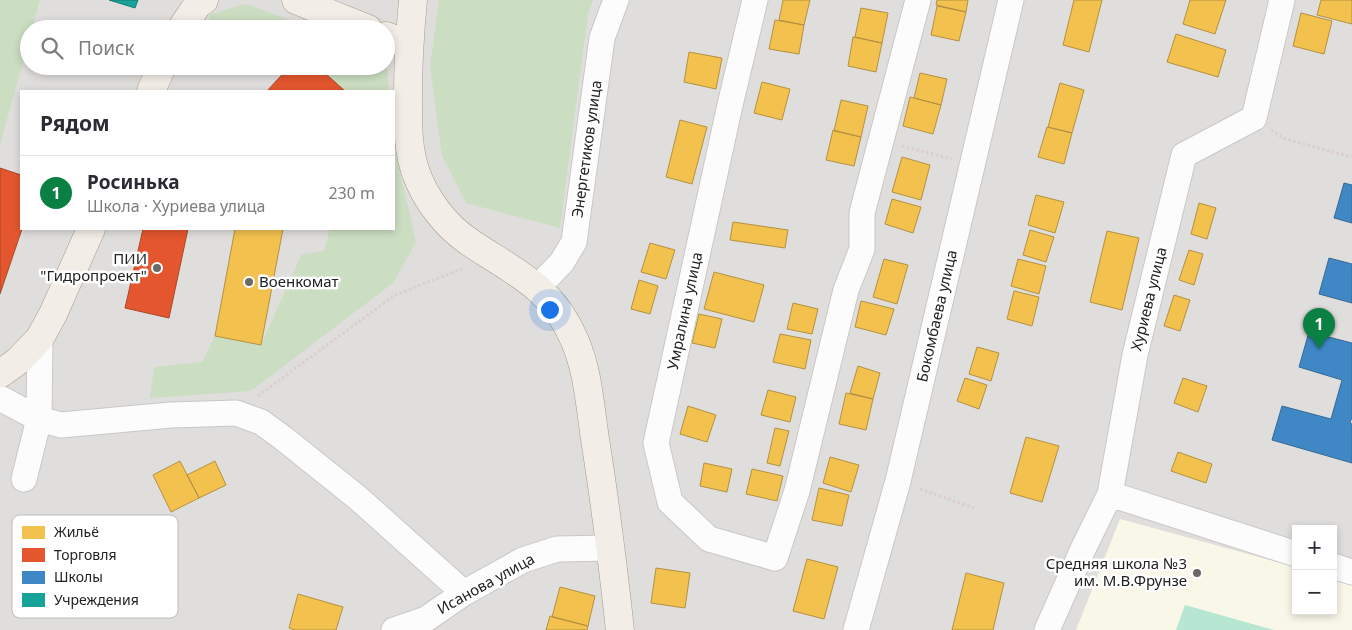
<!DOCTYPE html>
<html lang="ru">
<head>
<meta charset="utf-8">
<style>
  :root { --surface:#fff; --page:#f2f2f3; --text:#2b2b33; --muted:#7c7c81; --line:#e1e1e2; --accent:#0b8043 }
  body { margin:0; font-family:"Noto Sans",sans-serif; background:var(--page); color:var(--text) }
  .controls { position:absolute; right:15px; bottom:15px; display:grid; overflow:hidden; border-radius:0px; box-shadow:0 2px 8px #0003 }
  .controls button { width:45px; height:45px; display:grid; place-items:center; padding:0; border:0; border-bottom:1px solid var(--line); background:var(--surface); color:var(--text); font:25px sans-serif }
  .you { position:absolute; left:549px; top:309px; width:18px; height:18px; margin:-12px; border:4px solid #fff; border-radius:50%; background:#1a73e8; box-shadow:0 0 0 8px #1a73e833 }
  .badge { display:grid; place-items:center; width:32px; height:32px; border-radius:50%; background:var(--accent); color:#fff; font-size:16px; font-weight:700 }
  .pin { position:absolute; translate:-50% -41px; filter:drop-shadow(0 1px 2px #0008) }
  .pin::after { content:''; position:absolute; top:26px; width:18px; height:15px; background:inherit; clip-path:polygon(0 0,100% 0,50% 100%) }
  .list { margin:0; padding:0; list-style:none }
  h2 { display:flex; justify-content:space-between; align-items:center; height:65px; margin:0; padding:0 20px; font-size:21px }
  h2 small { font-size:16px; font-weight:400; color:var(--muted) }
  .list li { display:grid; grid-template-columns:32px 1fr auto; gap:15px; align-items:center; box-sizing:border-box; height:75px; padding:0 20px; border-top:1px solid var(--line) }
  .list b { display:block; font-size:19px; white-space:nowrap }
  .list p { margin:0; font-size:16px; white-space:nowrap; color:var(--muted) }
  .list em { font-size:16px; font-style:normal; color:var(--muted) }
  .icon { flex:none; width:28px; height:28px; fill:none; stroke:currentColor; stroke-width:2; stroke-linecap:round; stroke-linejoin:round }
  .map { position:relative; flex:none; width:1352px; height:630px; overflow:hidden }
  .search { position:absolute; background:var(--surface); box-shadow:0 2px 8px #0003; left:20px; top:20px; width:375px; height:55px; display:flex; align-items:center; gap:12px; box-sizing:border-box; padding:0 18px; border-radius:28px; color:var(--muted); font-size:19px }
  .panel { position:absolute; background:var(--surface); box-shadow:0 2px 8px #0003; left:20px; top:90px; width:375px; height:140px; border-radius:0px }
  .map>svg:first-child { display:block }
  .residential { fill:#dfdedc; fill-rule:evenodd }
  .education { fill:#f8f7e8 }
  .forest { fill:#cbdec1 }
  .pitch { fill:#b7e6d2 }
  .homes { fill:#f2c14e; stroke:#b49141 }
  .shops { fill:#e4572e; stroke:#aa472a }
  .schools { fill:#3f88c5; stroke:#366994 }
  .public { fill:#17a398; stroke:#1a7c75 }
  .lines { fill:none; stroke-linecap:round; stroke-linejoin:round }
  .minor-casing { stroke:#c9c8c7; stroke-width:27 }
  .major-casing { stroke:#a79c86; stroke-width:29 }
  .path { stroke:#dccecd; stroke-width:3; stroke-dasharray:2.5 2.5; stroke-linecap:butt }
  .minor { stroke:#fdfcfc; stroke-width:25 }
  .major { stroke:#f3ede7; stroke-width:28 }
  .poi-dot { fill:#6a6968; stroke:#fff; stroke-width:2 }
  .labels { text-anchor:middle; stroke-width:5; stroke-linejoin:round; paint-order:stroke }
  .street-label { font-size:15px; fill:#222; stroke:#fff }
  .poi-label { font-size:15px; fill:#222; stroke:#fff; text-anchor:end }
  .key { fill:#fff; stroke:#bdbdbd; stroke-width:1 }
  .key-label { font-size:14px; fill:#222 }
</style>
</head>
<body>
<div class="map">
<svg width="1352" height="630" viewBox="0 0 1352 630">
  <rect width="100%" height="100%" fill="#f0eeeb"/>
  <path class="residential" d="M 0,0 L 1352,0 L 1352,630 L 0,630 ZM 29,29 L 386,29 L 386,66 L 29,66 ZM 21,91 L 394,91 L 394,229 L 21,229 ZM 1296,529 L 1333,529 L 1333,611 L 1296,611 Z"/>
  <path class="education" d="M 1120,519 L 1296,567 L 1296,611 L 1333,611 L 1333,578 L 1352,583 L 1352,630 L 1076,630 Z"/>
  <path class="forest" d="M 0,0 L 40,0 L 32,29 L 29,29 L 29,41 L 0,144 Z
    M 439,0 L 593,0 L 588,14 L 560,228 L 466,203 L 442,156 L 430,66 Z
    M 246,4 L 315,29 L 206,29 L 210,14 Z
    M 386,54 L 389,91 L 345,91 L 317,66 L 386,66 Z
    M 394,146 L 416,242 L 393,283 L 251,391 L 150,398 L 154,367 L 202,362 L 215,336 L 261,345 L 301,255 L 324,251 L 330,229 L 394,229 Z"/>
  <path class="pitch" d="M 1185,605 L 1274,630 L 1176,630 Z"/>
  <path class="homes" d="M 783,0 L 810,0 L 804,25 L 779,20 Z
    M 937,0 L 968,0 L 966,12 L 936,5 Z
    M 1074,0 L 1102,0 L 1089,52 L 1063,45 Z
    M 1190,0 L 1226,0 L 1215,34 L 1183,24 Z
    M 1321,0 L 1352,0 L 1352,24 L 1317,15 Z
    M 937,6 L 966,12 L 959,41 L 931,35 Z
    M 861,8 L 888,13 L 882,43 L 855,37 Z
    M 1301,13 L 1332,21 L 1324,54 L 1293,46 Z
    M 775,20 L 804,25 L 799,54 L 769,49 Z
    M 1176,34 L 1226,50 L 1218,77 L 1167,62 Z
    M 853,37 L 882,43 L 876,72 L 848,66 Z
    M 689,52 L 722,58 L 716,89 L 684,82 Z
    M 920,73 L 947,79 L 941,105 L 914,98 Z
    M 762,82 L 790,89 L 782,120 L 754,113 Z
    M 1060,83 L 1084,90 L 1072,133 L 1048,127 Z
    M 910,97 L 941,105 L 933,134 L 903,126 Z
    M 841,100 L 868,106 L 861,137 L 834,131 Z
    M 680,120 L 707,127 L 692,184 L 666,177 Z
    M 1047,127 L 1072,133 L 1064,164 L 1038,157 Z
    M 833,130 L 861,137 L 854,166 L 826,160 Z
    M 902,157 L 930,165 L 921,200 L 892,192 Z
    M 1036,195 L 1064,202 L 1055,233 L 1028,225 Z
    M 892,199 L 921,207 L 913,233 L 885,224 Z
    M 1199,203 L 1216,208 L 1207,239 L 1191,234 Z
    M 733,222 L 788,230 L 785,248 L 730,240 Z
    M 235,229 L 283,229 L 261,345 L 215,336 Z
    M 1030,230 L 1054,237 L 1046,262 L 1023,255 Z
    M 1107,231 L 1139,238 L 1122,310 L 1090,302 Z
    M 650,243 L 675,250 L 666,279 L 641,272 Z
    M 1189,250 L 1203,254 L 1194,285 L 1179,280 Z
    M 884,259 L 908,265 L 897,304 L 873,297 Z
    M 1018,259 L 1046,266 L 1039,294 L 1011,286 Z
    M 714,272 L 764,285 L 754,322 L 704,309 Z
    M 639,280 L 658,286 L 650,314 L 631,309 Z
    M 1014,291 L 1039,297 L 1032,326 L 1007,319 Z
    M 1174,295 L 1190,300 L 1180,331 L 1164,326 Z
    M 861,301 L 894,309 L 886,335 L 855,327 Z
    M 793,303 L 818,309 L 812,334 L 787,329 Z
    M 699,314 L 722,319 L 715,348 L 692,343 Z
    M 780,334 L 811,340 L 805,369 L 773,362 Z
    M 977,347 L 999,353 L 991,381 L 969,374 Z
    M 858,366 L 880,373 L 873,399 L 850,393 Z
    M 965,378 L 987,385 L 979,409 L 957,401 Z
    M 1183,378 L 1207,386 L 1198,412 L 1174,403 Z
    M 768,390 L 796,397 L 790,422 L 761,415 Z
    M 846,393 L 873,399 L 866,430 L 839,424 Z
    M 688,406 L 716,415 L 707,442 L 680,434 Z
    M 775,428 L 789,431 L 780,466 L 767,463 Z
    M 1026,437 L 1059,446 L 1042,502 L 1010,493 Z
    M 1178,452 L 1212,464 L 1206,483 L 1171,471 Z
    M 830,457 L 859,465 L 851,492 L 823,483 Z
    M 180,461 L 199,498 L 171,512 L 153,475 Z
    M 215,461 L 226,485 L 199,498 L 187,475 Z
    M 704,463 L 732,469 L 727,492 L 700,486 Z
    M 752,469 L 783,476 L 777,501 L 746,494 Z
    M 819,488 L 849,495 L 842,526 L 812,520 Z
    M 807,559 L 838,567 L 824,619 L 793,611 Z
    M 656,568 L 690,573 L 685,608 L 651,603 Z
    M 966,573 L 1004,583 L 993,630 L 952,630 Z
    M 560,587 L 595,596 L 588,626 L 552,617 Z
    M 298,594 L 343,607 L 336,630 L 295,630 L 289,628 Z
    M 550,616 L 588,626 L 587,630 L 546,630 Z"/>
  <path class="shops" d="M 290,66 L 317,66 L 345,91 L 267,91 Z
    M 0,168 L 21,175 L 22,229 L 0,294 Z
    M 143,229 L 188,229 L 169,318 L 125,308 Z"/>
  <path class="schools" d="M 1344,183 L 1352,185 L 1352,223 L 1334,218 Z
    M 1329,258 L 1352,264 L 1352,303 L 1319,294 Z
    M 1309,332 L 1352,343 L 1352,417 L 1350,423 L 1352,424 L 1352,463 L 1272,440 L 1282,406 L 1331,419 L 1342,380 L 1299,367 Z"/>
  <path class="public" d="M 109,0 L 138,0 L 135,8 Z"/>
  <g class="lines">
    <g class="minor-casing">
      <path id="minor" d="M 755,0 L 730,105 L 656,443 L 670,502 L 709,539 L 775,558 L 797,491 L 846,290 L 862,249 L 862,213 L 918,0
        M 538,287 L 562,262 L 574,242 L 602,38 L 616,0
        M 0,398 L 39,419 L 61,425 L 171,415 L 236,413 L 261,422 L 283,438 L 358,498 L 464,593
        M 24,479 L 39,419 L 40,338
        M 1110,494 L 1296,554
        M 1333,566 L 1352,572
        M 394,630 L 426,619 L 464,593 L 523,560 L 557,549 L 611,548
        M 856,630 L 898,481 L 1011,0
        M 1047,630 L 1083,549 L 1110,494 L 1135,355 L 1184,155 L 1254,118 L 1282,0"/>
    </g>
    <g class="major-casing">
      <path id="major" d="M 296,0 L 368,29
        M 413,0 C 410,32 408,62 408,94 C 408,120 407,148 416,173 C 426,200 445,225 468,241 C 513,272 551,285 574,339 C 588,370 590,406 595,439 C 605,502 613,566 620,630
        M 181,29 L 198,4 L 204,0
        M 386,36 L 408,45
        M 151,91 L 162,66
        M 0,374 L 18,361 L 40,338 L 53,314 L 91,229"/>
    </g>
    <path class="path" d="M 1271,130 L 1285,139 L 1352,157
      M 902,146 L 952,159
      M 258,396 L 395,295 L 464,268
      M 920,489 L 974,508"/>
    <use href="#minor" class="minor"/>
    <use href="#major" class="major"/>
  </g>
  <g class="poi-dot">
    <circle cx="157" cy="268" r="5"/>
    <circle cx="249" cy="282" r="5"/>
    <circle cx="1197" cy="573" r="5"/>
  </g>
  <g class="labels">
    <g class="street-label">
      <text transform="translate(587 149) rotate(-82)" y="5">Энергетиков улица</text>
      <text transform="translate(1149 299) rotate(-76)" y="5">Хуриева улица</text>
      <text transform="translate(685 311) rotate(-78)" y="5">Умралина улица</text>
      <text transform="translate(937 316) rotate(-77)" y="5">Бокомбаева улица</text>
      <text transform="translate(486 584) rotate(-29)" y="5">Исанова улица</text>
    </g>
    <g class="poi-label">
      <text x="147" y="264">ПИИ<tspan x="147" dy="17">"Гидропроект"</tspan></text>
      <text x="259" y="287" text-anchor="start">Военкомат</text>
      <text x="1187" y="569">Средняя школа №3<tspan x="1187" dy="17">им. М.В.Фрунзе</tspan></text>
    </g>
  </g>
  <rect x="12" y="515" width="166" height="103" rx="8" class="key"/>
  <rect x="22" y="526" width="23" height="13" fill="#f2c14e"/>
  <rect x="22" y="548" width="23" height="14" fill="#e4572e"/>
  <rect x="22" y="571" width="23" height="13" fill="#3f88c5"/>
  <rect x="22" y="593" width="23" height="14" fill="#17a398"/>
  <g class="key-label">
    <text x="54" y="537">Жильё</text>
    <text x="54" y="560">Торговля</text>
    <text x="54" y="582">Школы</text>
    <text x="54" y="605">Учреждения</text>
  </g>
</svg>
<div class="controls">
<button>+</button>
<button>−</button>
</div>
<div class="you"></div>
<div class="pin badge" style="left:1319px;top:349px">1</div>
<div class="search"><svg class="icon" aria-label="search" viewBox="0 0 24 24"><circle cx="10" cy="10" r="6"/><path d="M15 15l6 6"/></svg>Поиск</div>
<section class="panel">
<h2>Рядом<small></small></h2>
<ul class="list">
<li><span class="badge">1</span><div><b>Росинька</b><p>Школа · Хуриева улица</p></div><em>230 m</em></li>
</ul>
</section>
</div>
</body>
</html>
